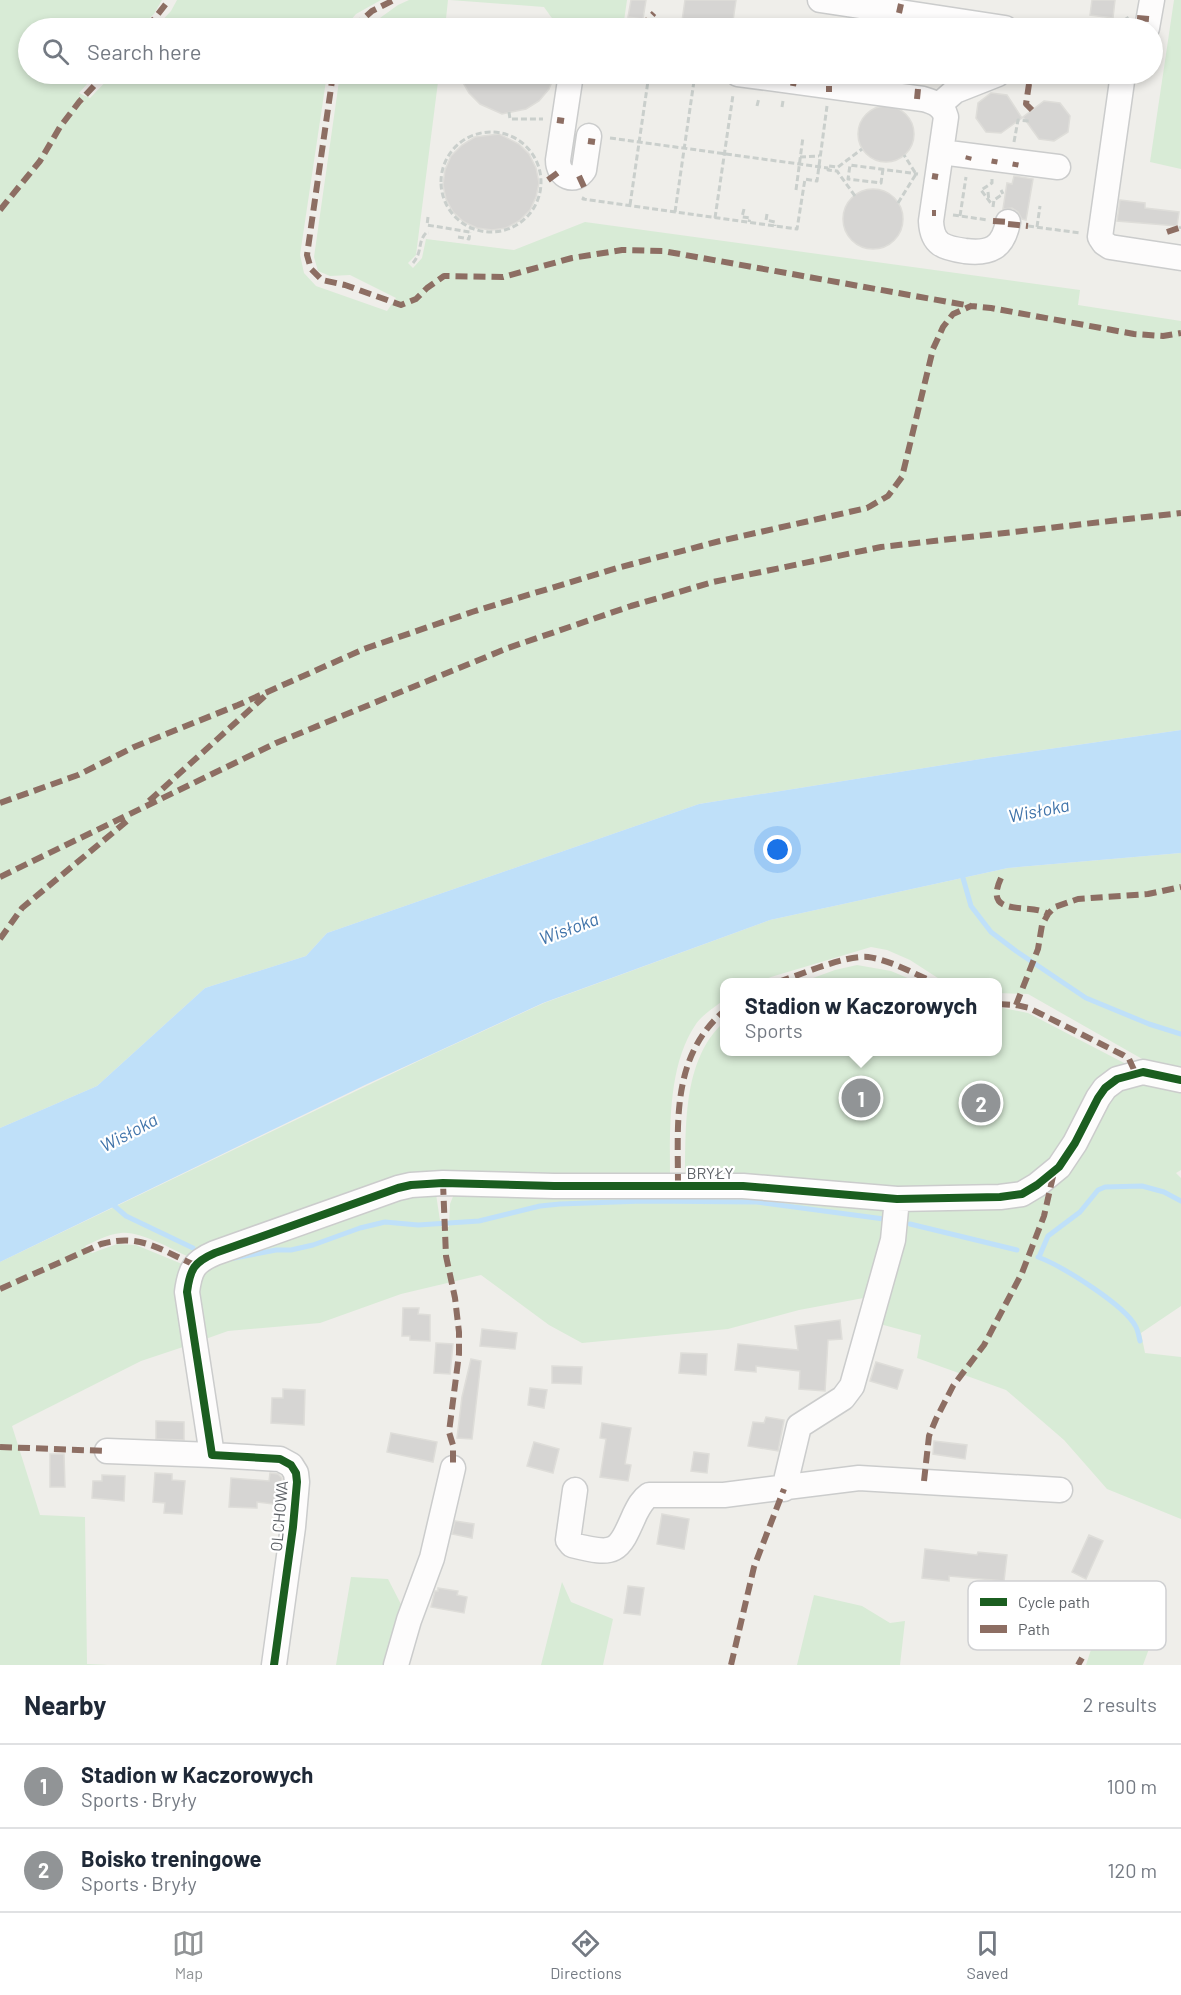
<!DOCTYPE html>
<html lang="en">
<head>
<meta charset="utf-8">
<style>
  :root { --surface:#fff; --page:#f6f6f7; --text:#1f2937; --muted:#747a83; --line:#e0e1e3; --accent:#919496 }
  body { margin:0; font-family:Barlow,sans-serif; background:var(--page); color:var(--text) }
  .you { position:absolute; left:778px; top:850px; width:21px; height:21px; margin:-15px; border:4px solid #fff; border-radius:50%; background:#1a73e8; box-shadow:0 0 0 9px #1a73e833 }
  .badge { display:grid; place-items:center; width:39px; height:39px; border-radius:50%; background:var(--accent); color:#fff; font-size:20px; font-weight:700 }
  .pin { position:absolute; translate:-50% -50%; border:3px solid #fff; box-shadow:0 2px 6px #0006 }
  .popup { position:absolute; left:720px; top:978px; width:282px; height:78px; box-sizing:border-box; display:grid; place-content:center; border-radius:12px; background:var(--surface); filter:drop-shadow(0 2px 4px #0005); font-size:20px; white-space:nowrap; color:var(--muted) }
  .popup b { font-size:22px; color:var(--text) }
  .popup::after { content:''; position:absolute; left:50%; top:100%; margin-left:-12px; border:12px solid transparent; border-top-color:var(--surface) }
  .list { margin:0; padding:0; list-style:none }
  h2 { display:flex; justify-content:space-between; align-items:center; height:78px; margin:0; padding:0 24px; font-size:26px }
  h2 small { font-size:20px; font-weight:400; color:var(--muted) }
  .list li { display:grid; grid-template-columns:39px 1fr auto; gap:18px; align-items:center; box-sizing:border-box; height:84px; padding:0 24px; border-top:2px solid var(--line) }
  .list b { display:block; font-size:22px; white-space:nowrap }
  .list p { margin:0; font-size:20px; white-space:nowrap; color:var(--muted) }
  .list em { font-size:20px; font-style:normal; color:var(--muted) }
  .icon { flex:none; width:33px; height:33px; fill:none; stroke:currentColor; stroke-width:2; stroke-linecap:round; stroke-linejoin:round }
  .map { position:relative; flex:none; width:1181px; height:1665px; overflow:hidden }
  .search { position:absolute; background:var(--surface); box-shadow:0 3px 9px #0003; left:18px; right:18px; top:18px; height:66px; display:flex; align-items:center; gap:15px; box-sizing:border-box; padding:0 21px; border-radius:33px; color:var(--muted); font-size:22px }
  .sheet { height:246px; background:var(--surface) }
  nav { display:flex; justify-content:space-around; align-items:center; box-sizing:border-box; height:84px; border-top:2px solid var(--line); background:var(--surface); font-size:16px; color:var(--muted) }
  nav a { display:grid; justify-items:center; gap:3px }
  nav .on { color:var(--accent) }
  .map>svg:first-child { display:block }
  .green { fill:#d8ebd6 }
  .water { fill:#bfe0f9 }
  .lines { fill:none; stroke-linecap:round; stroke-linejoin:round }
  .stream { stroke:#bfe0f9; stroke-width:5 }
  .building { fill:#d6d5d3; stroke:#deddd9; stroke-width:1.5 }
  .minor-casing { stroke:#cbcccc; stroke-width:27 }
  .path { stroke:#cacfcc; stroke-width:3; stroke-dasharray:6 3; stroke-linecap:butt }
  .minor { stroke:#fdfcfc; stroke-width:24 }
  .quiet { stroke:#8d6e63; stroke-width:6; stroke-dasharray:12 6; stroke-linecap:butt }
  .cycleway-casing { stroke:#fff; stroke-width:11 }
  .cycleway { stroke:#1b5e20; stroke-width:8 }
  .labels { text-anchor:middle; stroke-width:4.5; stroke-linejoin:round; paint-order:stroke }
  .street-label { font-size:16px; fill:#5f6368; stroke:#fff }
  .water-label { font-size:18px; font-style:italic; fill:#4174aa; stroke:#fff }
  .key { fill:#fff; stroke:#cfd0d2; stroke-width:1.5 }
  .key-label { font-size:16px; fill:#5f6368 }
</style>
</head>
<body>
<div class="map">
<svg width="1181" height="1665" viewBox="0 0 1181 1665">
  <rect width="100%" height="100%" fill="#efeeea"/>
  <path class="green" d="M 0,0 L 162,0 L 154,14 L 139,28 L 28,28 L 28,74 L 96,74 L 79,93 L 90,98 L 113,74 L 327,74 L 300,255 L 304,273 L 316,286 L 387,311 L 396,298 L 350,275 L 330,276 L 318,271 L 314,257 L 340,74 L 439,74 L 416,255 L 408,263 L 413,268 L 422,258 L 426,239 L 514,250 L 585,222 L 1080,290 L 1078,305 L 1181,321 L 1181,730 L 993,757 L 699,804 L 327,933 L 306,956 L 205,988 L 97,1086 L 0,1128 Z
    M 177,0 L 381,0 L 356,14 L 344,28 L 155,28 L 171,11 Z
    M 409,0 L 448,0 L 445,28 L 366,28 L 398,5 Z
    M 450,0 L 627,0 L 623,28 L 559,28 L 544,7 Z
    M 1174,0 L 1181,0 L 1181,169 L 1150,162 Z
    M 1181,853 L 1181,1071 L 1144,1060 L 1028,994 L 998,993 L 998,982 L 944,982 L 910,960 L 887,950 L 871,947 L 771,977 L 759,982 L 724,982 L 724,1000 C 716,1006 702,1015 696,1024 C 667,1066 670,1132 670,1181 L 424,1174 L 193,1259 C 175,1251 141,1231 121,1233 C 108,1234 96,1241 85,1246 L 92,1253 L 117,1244 L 136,1245 L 187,1266 L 189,1345 L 141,1361 L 12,1426 L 40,1515 L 85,1517 L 87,1664 L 108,1665 L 0,1665 L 0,1262 L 429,1056 L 544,1003 L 770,920 L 1008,868 Z
    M 857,965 L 891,971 L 917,982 L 802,982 L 835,970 Z
    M 998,1007 L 1028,1013 L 1128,1065 L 1055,1162 L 1002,1193 L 685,1180 C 686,1128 682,1060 724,1022 L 724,1052 L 998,1052 Z
    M 1123,1083 L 1181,1085 L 1181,1170 L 1176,1173 L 1181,1178 L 1181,1306 L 1141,1333 L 1145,1353 L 1181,1357 L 1181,1519 L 1107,1489 L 1064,1440 L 1006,1390 L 917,1358 L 921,1335 L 876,1323 L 904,1207 L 1013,1202 Z
    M 755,1192 L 888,1209 L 869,1297 L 799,1310 L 728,1329 L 582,1343 L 549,1325 L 481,1275 L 401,1294 L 320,1323 L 228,1331 L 200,1341 L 194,1297 L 203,1265 L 385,1197 L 436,1194 L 441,1227 L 449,1227 L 450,1204 L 454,1194 Z
    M 351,1577 L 388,1579 L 406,1614 L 391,1665 L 336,1665 Z
    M 562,1582 L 571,1602 L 613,1619 L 603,1665 L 541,1665 Z
    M 814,1595 L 862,1606 L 890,1623 L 905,1621 L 900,1665 L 797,1665 Z
    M 1099,1625 L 1150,1646 L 1143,1665 L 1086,1665 Z"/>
  <path class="water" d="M 1181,730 L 1181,853 L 1008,868 L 770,920 L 543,1003 L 365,1085 L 0,1262 L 0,1128 L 97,1086 L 205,988 L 306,956 L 327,933 L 699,804 L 993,757 Z"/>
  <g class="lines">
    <path class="stream" d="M 961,871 L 971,906 L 991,932 L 1016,951 L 1086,998 L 1149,1024 L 1181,1034
      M 111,1203 L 126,1216 L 193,1248
      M 910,1224 L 1017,1250
      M 1038,1257 C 1062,1266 1125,1305 1136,1327 C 1138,1331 1139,1337 1140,1341
      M 1039,1257 L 1048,1236 L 1080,1212 L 1098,1190 L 1105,1187 L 1142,1186 L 1164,1192 L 1181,1201
      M 229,1259 L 276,1250 L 291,1250 L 313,1245 L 360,1228 L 385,1222 L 418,1225 L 479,1221 L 540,1206 L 560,1204 L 643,1201 L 757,1202 L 884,1219"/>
  </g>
  <path class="building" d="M 631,0 L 646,0 L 643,19 L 628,17 Z
    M 685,0 L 736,0 L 732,28 L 681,28 Z
    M 1092,0 L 1115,0 L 1113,18 L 1090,15 Z
    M 458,74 L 555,74 L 549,89 L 539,101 L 526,109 L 502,114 L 480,104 L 469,93 Z
    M 991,93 L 1007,95 L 1022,118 L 1001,133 L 986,132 L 976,118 L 978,103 Z
    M 1044,101 L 1060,103 L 1070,116 L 1068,132 L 1054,141 L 1039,139 L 1023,117 Z
    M858 134a28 28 0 1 1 56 0a28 28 0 1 1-56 0Z
    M 499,134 L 519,144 L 529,154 L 536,168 L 539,183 L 536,197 L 530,210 L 519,221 L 506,228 L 492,230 L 477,228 L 464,222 L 453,212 L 446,199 L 443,185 L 445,170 L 451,156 L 462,145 L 475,137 Z
    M 1014,176 L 1033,179 L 1026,220 L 1022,219 L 1018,212 L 1012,208 L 1003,209 L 1007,183 L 1012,184 Z
    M843 219a30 30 0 1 1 60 0a30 30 0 1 1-60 0Z
    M 1120,200 L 1145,203 L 1145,208 L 1179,212 L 1177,226 L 1117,221 Z
    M 403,1308 L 419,1308 L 418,1314 L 430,1315 L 430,1341 L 410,1340 L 410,1336 L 402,1336 Z
    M 840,1320 L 842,1339 L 828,1340 L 825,1391 L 799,1389 L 800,1371 L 756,1366 L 756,1372 L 735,1370 L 738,1344 L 798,1350 L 795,1326 Z
    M 482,1329 L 517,1333 L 515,1349 L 480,1346 Z
    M 436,1343 L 453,1344 L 450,1374 L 434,1373 Z
    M 681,1353 L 707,1354 L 706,1375 L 679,1373 Z
    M 471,1359 L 481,1361 L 472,1439 L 457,1438 L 462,1397 Z
    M 876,1362 L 903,1370 L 897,1389 L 870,1381 Z
    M 552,1366 L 582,1367 L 581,1384 L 552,1383 Z
    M 530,1388 L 547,1390 L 544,1408 L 528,1405 Z
    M 283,1389 L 305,1390 L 304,1425 L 271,1423 L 272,1398 L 283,1398 Z
    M 766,1417 L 784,1420 L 778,1451 L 748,1446 L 753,1422 L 764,1423 Z
    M 156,1421 L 184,1422 L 184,1440 L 156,1439 Z
    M 602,1423 L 631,1428 L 625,1464 L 631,1465 L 628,1481 L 600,1477 L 606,1439 L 600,1438 Z
    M 391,1433 L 437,1442 L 433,1462 L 387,1452 Z
    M 934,1441 L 967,1445 L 965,1459 L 933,1454 Z
    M 534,1442 L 559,1449 L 553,1473 L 527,1466 Z
    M 694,1452 L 709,1454 L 707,1473 L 691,1471 Z
    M 50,1454 L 64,1454 L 65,1487 L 50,1487 Z
    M 155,1473 L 172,1474 L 172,1480 L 185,1481 L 182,1514 L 164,1513 L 165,1503 L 153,1502 Z
    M 270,1473 L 278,1474 L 282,1478 L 281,1505 L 257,1502 L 257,1508 L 229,1507 L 231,1478 L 269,1481 Z
    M 102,1475 L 125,1476 L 124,1501 L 92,1498 L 93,1481 L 102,1481 Z
    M 662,1514 L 689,1519 L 684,1549 L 657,1544 Z
    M 455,1521 L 474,1524 L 472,1538 L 452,1534 Z
    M 1089,1535 L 1103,1541 L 1086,1579 L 1072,1572 Z
    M 925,1549 L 977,1555 L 978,1552 L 1007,1555 L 1004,1581 L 949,1576 L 949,1581 L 922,1578 Z
    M 628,1586 L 644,1588 L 640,1615 L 624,1613 Z
    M 438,1588 L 458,1591 L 457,1595 L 467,1597 L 464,1613 L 431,1607 L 435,1591 L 438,1591 Z
    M 1120,1588 L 1153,1601 L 1146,1619 L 1113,1605 Z
    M 1066,1599 L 1090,1609 L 1079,1636 L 1055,1625 Z"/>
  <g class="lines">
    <g class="minor-casing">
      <path id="minor" d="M 820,0 L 1005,28
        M 1147,28 L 1152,0
        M 571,74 L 558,160 C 558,177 575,184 584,170 L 589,136
        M 738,74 L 923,99 C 934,102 943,105 946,117 L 931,221 C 932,245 944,248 965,251 C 990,254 1003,248 1008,222
        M 1123,74 L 1100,237 L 1104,243 L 1110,247 L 1181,258
        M 939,105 L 955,91 L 998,74
        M 941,152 L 1058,167
        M 107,1451 L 212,1455
        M 784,1489 L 799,1426 L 843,1398 L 852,1386 L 893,1240 L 897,1199
        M 575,1490 L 568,1540 L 572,1545 C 616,1556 618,1553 635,1514 C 639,1506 642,1500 649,1495 L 724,1495 L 859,1478 L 1060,1490
        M 274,1665 L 293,1527 L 297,1482 L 296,1473 L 291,1465 L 280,1459 L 212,1455 L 187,1292 C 190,1269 194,1262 215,1253 L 398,1188 L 411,1185 L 443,1183 L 554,1186 L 743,1186 L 897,1199 L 1000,1197 L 1022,1194 L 1037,1185 L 1059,1167 L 1075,1143 L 1098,1098 L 1105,1088 L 1117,1079 L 1143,1072 L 1181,1080
        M 396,1665 L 409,1620 L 432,1558 L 453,1468"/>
    </g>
    <path class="path" d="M 1120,28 L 1121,22 L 1129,17
      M 757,106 L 759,98
      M 782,107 L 783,101 L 785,102
      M 509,112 L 510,119 L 543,119
      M441 182a50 50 0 1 1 100 0a50 50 0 1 1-100 0Z
      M 610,138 L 828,168
      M 1014,142 L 1018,120 L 1030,121
      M 800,157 L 819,156
      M 883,169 L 881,183 L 848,179 L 850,165 L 918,174
      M 992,179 L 992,183 L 981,190 L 993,206
      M 796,190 L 803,137
      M 988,192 L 989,201
      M 855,196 L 837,171 L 828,170 L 828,166 L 838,167 L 862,149
      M 584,197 L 583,199 L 797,229 L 805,179 L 817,181 L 827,106
      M 898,203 L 916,174 L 904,155
      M 630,205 L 649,74
      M 993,207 L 994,200 L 1003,194 L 1001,190
      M 744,209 L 742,217 L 750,218 L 749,222
      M 675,212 L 695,74
      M 767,214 L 766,220 L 775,222 L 775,226
      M 953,215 L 988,220
      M 960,216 L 966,177
      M 428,217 L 427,225 L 470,232 L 471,228
      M 715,218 L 733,95
      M 1028,226 L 1080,233
      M 1037,227 L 1040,206
      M 1179,228 L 1181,227
      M 458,237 L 469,239 L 470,232
      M 413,263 C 423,251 417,243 426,233 L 429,233"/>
    <use href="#minor" class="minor"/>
    <path class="quiet" d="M 899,13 L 901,4
      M 1137,18 L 1149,19
      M 147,28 L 169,0
      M 353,28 L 372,11 L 394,0
      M 640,28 L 654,13
      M 333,74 L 307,255 L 311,269 L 322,280 L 345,285 L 401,305 L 416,299 L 427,288 L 444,276 L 503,277 L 572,258 L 622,250 L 663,251 L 971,306
      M 735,78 L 736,74
      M 768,83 L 768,78
      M 793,86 L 794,81
      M 829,92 L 829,86
      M 917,99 L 918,89
      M 1032,110 L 1026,104 L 1029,84 L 1036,74
      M 557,120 L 564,121
      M 588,141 L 595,142
      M 968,160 L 969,156
      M 994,164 L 995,159
      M 1015,167 L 1016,162
      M 579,176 L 585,189
      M 932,176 L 938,177
      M 548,180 L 560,171
      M 0,210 L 40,161 L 60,127 L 79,102 L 105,74
      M 932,213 L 936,213
      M 993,221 L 1008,222
      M 1008,224 L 1028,226
      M 1167,232 L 1179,228
      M 149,801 L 265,696
      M 0,803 L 78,775 L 134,747 L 238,705 L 364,649 L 472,612 L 617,568 L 720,541 L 867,508 L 888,496 L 902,477 L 933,349 L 943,327 L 953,314 L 971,306 L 991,308 L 1134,334 L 1163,336 L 1181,333
      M 0,877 L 276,743 L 508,648 L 631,606 L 713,582 L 881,547 L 1181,513
      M 1001,878 C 982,919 1030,902 1048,914
      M 0,939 L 22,908 L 127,821
      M 778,982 C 800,975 845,955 868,957 C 890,960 913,973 933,982
      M 998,1004 L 1016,1005 L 1029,1008 L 1123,1055 L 1129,1059 L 1136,1074
      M 1016,1005 L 1038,949 L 1042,925 L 1048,914 L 1055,907 L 1078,899 L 1148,894 L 1181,887
      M 443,1183 L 446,1256 L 455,1298 L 459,1332 L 459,1354 L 449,1432 L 453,1445 L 453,1468
      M 678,1186 C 678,1123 671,1057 724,1011
      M 0,1289 L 101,1244 C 141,1233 160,1250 195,1265
      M 0,1447 L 107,1451
      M 924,1481 L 929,1436 L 936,1419 L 953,1386 L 984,1345 L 1022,1273 L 1044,1216 L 1054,1172
      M 731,1665 L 754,1567 L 784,1489
      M 1078,1665 L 1082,1658"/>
    <g class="cycleway-casing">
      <path id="cycleway" d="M 274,1665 L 293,1527 L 297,1482 L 296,1473 L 291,1465 L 280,1459 L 212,1455 L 187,1292 C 190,1269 194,1262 215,1253 L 398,1188 L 411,1185 L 443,1183 L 554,1186 L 743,1186 L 897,1199 L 1000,1197 L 1022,1194 L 1037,1185 L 1059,1167 L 1075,1143 L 1098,1098 L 1105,1088 L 1117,1079 L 1143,1072 L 1181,1080"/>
    </g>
    <use href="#cycleway" class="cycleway"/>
  </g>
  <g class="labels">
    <g class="street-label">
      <text x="710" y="1179">BRYŁY</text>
      <text transform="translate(279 1516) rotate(-85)" y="6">OLCHOWA</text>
    </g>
    <g class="water-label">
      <text transform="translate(1039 811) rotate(-11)" y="6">Wisłoka</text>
      <text transform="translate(569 929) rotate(-20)" y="6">Wisłoka</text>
      <text transform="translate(129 1133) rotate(-28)" y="6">Wisłoka</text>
    </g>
  </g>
  <rect x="968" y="1581" width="198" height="69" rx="9" class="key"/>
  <rect x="980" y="1598" width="27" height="8" fill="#1b5e20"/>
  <rect x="980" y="1625" width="27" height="8" fill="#8d6e63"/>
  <g class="key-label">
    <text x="1018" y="1608">Cycle path</text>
    <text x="1018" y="1635">Path</text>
  </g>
</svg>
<div class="you"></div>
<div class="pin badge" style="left:861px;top:1098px">1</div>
<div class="popup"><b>Stadion w Kaczorowych</b>Sports</div>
<div class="pin badge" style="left:981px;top:1103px">2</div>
<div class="search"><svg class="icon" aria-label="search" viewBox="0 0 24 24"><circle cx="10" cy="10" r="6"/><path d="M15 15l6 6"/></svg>Search here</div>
</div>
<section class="sheet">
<h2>Nearby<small>2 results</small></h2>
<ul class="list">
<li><span class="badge">1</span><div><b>Stadion w Kaczorowych</b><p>Sports · Bryły</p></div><em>100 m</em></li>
<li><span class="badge">2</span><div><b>Boisko treningowe</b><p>Sports · Bryły</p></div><em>120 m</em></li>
</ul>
</section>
<nav>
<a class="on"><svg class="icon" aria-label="map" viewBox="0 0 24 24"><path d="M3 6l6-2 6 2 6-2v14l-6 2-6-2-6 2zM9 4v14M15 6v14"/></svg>Map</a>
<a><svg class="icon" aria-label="directions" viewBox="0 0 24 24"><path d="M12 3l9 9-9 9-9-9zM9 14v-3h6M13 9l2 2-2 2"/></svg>Directions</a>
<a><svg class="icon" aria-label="saved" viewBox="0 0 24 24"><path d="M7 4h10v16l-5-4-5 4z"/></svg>Saved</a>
</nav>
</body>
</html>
